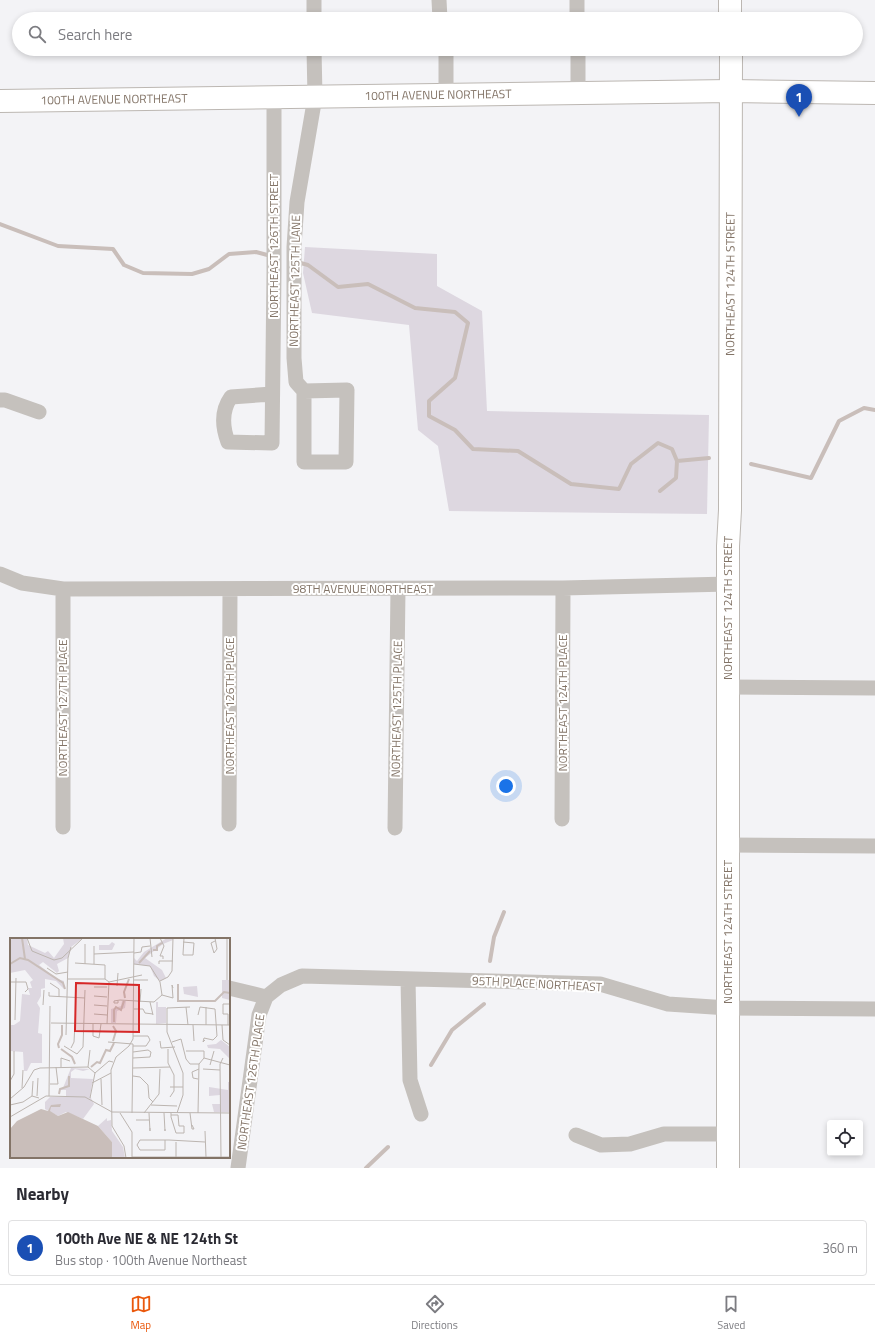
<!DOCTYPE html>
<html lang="en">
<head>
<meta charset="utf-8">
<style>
  :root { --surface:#fff; --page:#f7f7f7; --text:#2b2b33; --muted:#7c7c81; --line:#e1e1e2; --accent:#ea580c }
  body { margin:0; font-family:"Titillium Web",sans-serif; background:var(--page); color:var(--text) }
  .controls { position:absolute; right:12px; bottom:12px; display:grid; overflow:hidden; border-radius:4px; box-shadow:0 2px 6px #0003 }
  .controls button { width:36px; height:36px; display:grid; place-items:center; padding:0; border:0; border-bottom:1px solid var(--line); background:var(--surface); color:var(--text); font:20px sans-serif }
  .you { position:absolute; left:506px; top:786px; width:14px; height:14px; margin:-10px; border:3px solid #fff; border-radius:50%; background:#1a73e8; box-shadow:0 0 0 6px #1a73e833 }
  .badge { display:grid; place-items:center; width:26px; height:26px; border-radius:50%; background:var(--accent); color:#fff; font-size:13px; font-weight:700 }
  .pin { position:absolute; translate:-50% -33px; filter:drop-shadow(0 1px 2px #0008) }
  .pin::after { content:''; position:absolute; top:21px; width:14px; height:12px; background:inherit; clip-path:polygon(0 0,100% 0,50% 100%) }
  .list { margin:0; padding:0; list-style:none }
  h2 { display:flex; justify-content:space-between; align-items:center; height:52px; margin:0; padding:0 16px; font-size:17px }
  h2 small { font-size:13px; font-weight:400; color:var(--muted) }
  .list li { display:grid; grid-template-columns:26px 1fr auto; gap:12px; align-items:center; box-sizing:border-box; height:56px; margin:0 8px 8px; padding:0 8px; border:1px solid var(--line); border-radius:4px }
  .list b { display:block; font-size:15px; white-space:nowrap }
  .list p { margin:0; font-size:13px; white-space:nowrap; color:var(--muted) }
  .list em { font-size:13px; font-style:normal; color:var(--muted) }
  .icon { flex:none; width:22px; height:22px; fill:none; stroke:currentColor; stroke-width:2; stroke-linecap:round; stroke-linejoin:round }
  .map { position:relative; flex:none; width:875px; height:1168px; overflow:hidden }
  .search { position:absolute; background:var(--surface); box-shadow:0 2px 6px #0003; left:12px; right:12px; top:12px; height:44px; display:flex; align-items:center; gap:10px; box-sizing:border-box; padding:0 14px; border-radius:22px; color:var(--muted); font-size:15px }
  .sheet { height:116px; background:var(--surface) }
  nav { display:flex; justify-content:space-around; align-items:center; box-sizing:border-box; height:56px; border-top:1px solid var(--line); background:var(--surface); font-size:11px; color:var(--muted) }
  nav a { display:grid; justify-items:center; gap:2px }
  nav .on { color:var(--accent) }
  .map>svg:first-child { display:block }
  .green { fill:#ddd7e0 }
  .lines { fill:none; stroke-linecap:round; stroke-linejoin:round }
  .stream { stroke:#c9beba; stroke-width:4 }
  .secondary-casing { stroke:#bcb7b2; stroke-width:24 }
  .street { stroke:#c5c1bd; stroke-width:15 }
  .secondary { stroke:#fff; stroke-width:22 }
  .labels { text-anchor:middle; stroke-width:4; stroke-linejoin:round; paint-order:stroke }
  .street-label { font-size:12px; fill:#837467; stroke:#fff }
  .inset-river { fill:none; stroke:#c9beba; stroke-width:2 }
  .inset-road { fill:none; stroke:#bcb5b0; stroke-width:1 }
  .view { fill:#d62828; fill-opacity:0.15; stroke:#d62828; stroke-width:2 }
  .inset-edge { fill:none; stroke:#837467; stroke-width:2 }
</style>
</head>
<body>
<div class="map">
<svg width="875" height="1168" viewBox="0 0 875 1168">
  <rect width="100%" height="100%" fill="#f3f3f6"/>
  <path class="green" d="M 305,247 L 437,254 L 437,286 L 482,311 L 487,411 L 709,415 L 707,514 L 449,511 L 438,446 L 418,430 L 409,325 L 312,313 L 303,273 Z"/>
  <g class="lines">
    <path class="stream" d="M 0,224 L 58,246 L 113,249 L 124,265 L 143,273 L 192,274 L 209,269 L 229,254 L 256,252 L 271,256
      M 297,262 L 308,265 L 338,287 L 368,284 L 415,308 L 455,312 L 468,323 L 455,378 L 429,401 L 429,416 L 455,430 L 473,449 L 518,451 L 571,484 L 619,489 L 631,464 L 658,443 L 672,449 L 677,461 L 709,458
      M 751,464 L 811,478 L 839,421 L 864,408 L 875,410
      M 660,491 L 676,478 L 677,461
      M 490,961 L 494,937 L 504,912
      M 431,1065 L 452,1030 L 484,1004
      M 366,1168 L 388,1147"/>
    <g class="secondary-casing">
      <g id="secondary">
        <path d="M 730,0 L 730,19"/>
        <path id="s1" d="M 0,101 L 731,91 L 875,93"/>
        <path id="s2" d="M 728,1168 L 728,546 L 730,510 L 731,49"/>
      </g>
    </g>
    <path class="street" d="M 314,0 L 314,19
      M 439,0 L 440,19
      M 577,0 L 577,19
      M 446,49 L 446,95
      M 578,49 L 578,93
      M 304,391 L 347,390 L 346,462 L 304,462 L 304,391 L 296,382 L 294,358 L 294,247 L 297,202 L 315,97 L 314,49
      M 272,394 L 231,397 C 221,411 222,426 228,442 L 272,443 L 274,272 L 274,97
      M 0,400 L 5,400 L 39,412
      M 0,574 L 22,583 L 63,589 L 563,588 L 729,584
      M 63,589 L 63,827
      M 729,687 L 875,688
      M 562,819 L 563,588
      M 229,824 L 230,589
      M 395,828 L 398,589
      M 729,845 L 875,846
      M 408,979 L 410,1080 L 421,1114
      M 229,988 L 266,997 L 281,985 L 302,976 L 600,984 L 668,1004 L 728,1008 L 875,1009
      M 576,1135 L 601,1145 L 630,1144 L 664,1134 L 727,1134
      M 238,1168 L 259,1015 L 266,997"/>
    <use href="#secondary" class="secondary"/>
  </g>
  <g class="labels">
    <g class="street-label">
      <text dy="4" stroke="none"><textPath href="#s1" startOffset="438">100TH AVENUE NORTHEAST</textPath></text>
      <text dy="4" stroke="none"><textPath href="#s1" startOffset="114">100TH AVENUE NORTHEAST</textPath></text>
      <text transform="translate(274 246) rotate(-90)" y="4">NORTHEAST 126TH STREET</text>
      <text transform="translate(295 281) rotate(-89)" y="4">NORTHEAST 125TH LANE</text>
      <text dy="4" stroke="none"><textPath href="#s2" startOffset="884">NORTHEAST 124TH STREET</textPath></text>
      <text x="363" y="593">98TH AVENUE NORTHEAST</text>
      <text dy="4" stroke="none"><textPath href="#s2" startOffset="560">NORTHEAST 124TH STREET</textPath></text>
      <text transform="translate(563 703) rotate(-90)" y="4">NORTHEAST 124TH PLACE</text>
      <text transform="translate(230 706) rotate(-90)" y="4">NORTHEAST 126TH PLACE</text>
      <text transform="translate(63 708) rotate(-90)" y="4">NORTHEAST 127TH PLACE</text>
      <text transform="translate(397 709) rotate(-89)" y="4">NORTHEAST 125TH PLACE</text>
      <text transform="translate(728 932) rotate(-90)" y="4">NORTHEAST 124TH STREET</text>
      <text transform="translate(537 984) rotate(3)" y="4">95TH PLACE NORTHEAST</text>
      <text transform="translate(251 1082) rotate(-82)" y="4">NORTHEAST 126TH PLACE</text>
    </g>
  </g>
  <g transform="translate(10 938)">
    <rect width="220" height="220" fill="#f3f3f6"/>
    <path d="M 4,0 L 17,0 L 18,7 L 35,15 L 38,13 L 44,20 L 54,6 L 53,0 L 73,0 L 61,9 L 58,20 L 47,26 L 49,33 L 47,35 L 33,24 L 29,27 L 47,41 L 54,43 L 54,51 L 46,43 L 35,41 L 35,50 L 31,51 L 31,58 L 27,65 L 30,70 L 28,95 L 32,96 L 32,125 L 21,125 L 17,133 L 14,133 L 13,114 L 0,113 L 0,84 L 0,87 L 4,87 L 10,83 L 12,56 L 20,57 L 18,50 L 22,50 L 20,44 L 23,42 L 15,32 L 0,35 L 0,2 ZM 157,0 L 163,0 L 163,2 L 153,6 L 135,20 L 152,32 L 156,40 L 150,43 L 144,38 L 140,28 L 124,26 L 124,20 L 127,23 L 134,14 ZM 102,4 L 105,6 L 102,12 L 89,12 L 89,7 L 99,7 ZM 212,42 L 220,42 L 220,62 L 212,60 ZM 173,49 L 187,48 L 188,59 L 174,56 ZM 112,63 L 116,63 L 115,70 L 107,73 L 106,85 L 101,85 L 101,71 L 111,68 ZM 146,64 L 148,64 L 148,69 L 156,69 L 156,85 L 146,86 ZM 211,102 L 220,109 L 220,121 L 210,111 L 198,110 L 197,107 L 206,106 ZM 61,130 L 80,131 L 73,133 L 65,131 L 61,134 L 61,140 L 83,141 L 80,158 L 84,166 L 73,181 L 56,174 L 48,178 L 35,171 L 35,164 L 40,159 L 56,159 L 56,152 L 49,152 L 53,150 ZM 218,144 L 220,144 L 220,174 L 204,174 L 202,166 L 210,166 L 210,157 L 199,158 L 199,149 L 218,152 ZM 97,180 L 97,183 L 101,182 L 102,193 L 113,209 L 115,220 L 102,220 L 102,204 L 88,188 Z" fill="#ddd7e0"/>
    <path d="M 51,166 L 50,169 L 41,169 L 40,173 L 48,178 L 58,174 L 88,188 L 102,204 L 102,220 L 0,220 L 0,191 L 7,183 L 31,171 L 38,173 L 41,167 Z" fill="#c9beba"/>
    <path class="inset-river" d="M 12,0 L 15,21M 143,12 L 147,12 L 147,8 L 152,5M 129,25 L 140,13M 0,26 L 10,20 L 18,22 L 53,45 L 55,51M 168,46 L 168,63 L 205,63 L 214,54 L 220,55M 115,60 L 114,54 L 119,41M 104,84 L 104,72 L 106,69 L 111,72 L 114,63M 103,88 L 106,93 L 103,103M 49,110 L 48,106 L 52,97 L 52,87M 51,111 L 62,119 L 65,126M 81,129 L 87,124 L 90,125 L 96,112 L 100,113 L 104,105M 49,156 L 50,151 L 59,148 L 59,138"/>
    <path class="inset-road" d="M 17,0 L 22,13 L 44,22 L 52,20 L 73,0M 140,0 L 142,19M 150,0 L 154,8 L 150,18 L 153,18 L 153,21M 217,0 L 217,42M 205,3 L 201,5 L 204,15 L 207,11 L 205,0M 173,4 L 184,5 L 183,17 L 173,17 L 173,16 L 174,0M 84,8 L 84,26M 124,15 L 131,14 L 132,9 L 140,8M 84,16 L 124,14M 65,25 L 95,27 L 95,41M 75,26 L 75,6M 124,26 L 140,28 L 150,44 L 152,57M 149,26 L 149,23 L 163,23M 37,30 L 46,36 L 58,34M 58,41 L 95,41 L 99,44 L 132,37M 124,42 L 138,42M 150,43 L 158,39 L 162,33 L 163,0M 0,44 L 16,44 L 18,51 L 15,54M 40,45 L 49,51 L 49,59M 107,48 L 108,35M 84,49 L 97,49M 39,54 L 39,58 L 75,60M 152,57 L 163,60 L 162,47 L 163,50M 84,58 L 97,59M 108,63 L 108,65 L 104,65 L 104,63 L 110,62 L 144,64 L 152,57M 130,64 L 131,51M 140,64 L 143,77M 33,67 L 34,52M 84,67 L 97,68M 176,69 L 178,87M 124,71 L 133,71 L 135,75 L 143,76M 84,76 L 97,77M 188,77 L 190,69 L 205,71 L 207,98 L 203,102 L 194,100 L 193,104 L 195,102M 5,82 L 6,40M 41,85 L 124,86M 83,85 L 83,98 L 89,100 L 91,86M 97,86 L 99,44M 124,86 L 220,87M 183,87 L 184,103M 196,87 L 196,69M 212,87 L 213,102 L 220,107M 218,87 L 218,76 L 213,76 L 213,66 L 219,66M 56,97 L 58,20 L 61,9M 123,98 L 138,98 L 140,102 L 136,108 L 123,108M 150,103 L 151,110 L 165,109M 98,104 L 123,106 L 122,175M 162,104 L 171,101 L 176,121M 54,108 L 67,116 L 73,109 L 75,52M 61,110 L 64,104 L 65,85M 158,111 L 158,125 L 164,137 L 164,153 L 160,159M 176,113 L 194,113 L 194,120 L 189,126 L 188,175M 123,120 L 140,119 L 141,114 L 138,112 L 123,114M 194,120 L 220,127M 176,121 L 180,126 L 189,126M 200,127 L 204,113M 51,129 L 51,120 L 60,123M 78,129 L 80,112M 123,130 L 160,129M 193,131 L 210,132M 85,135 L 99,123 L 103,124M 123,138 L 130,139 L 138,147 L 139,160 L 143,164M 91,141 L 92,167M 188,141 L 183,140 L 182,134 L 189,131M 0,143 L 4,136 L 4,113M 82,145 L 101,135M 40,146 L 48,146 L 46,129M 160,149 L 173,149M 12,150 L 13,132M 22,158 L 23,143M 27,158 L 28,140M 39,158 L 40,68M 80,160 L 85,135M 0,161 L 14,149 L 24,132 L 30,130 L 78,129 L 85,135M 0,167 L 13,164 L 22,158 L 29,160M 141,167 L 167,168M 102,174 L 220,175M 110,175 L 122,194 L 122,220M 134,175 L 149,156 L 150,131M 139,175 L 140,193 L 140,190M 154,175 L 155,193 L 155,191M 167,175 L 173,157 L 173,135 L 157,94 L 157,70 L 180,69M 180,175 L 182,191 L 184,191 L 182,187M 161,177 L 168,177 L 169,188 L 174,188 L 174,195 L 166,195 L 161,179 L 161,175M 0,179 L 36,158 L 75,159 L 102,174M 126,182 L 139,182M 195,193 L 196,219M 155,202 L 155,212 L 130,212 L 127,207 L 130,202 L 159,202 L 195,204M 166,204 L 166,220M 122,219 L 220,219M 116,220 L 114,208 L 102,188 L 101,132 L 106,119 L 119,108 L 123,101 L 124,0M 211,220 L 210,126 L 213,120"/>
    <path class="view" d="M 66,45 L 129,47 L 129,94 L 65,93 Z"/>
    <rect width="220" height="220" class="inset-edge"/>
  </g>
</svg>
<div class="controls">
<button><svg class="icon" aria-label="locate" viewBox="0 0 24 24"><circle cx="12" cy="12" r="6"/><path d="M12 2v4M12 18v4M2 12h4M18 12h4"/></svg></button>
</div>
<div class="you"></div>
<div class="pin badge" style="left:799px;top:117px;background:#1a4fb4">1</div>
<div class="search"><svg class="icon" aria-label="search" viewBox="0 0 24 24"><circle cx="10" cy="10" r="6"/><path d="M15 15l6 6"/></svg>Search here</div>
</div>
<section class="sheet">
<h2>Nearby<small></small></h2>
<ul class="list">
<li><span class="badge" style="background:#1a4fb4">1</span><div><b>100th Ave NE &amp; NE 124th St</b><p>Bus stop · 100th Avenue Northeast</p></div><em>360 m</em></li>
</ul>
</section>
<nav>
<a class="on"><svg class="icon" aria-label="map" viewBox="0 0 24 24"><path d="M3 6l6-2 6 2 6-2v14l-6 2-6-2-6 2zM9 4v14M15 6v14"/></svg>Map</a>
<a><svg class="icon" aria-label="directions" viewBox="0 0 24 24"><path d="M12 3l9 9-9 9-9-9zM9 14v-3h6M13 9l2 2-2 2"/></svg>Directions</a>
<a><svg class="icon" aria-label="saved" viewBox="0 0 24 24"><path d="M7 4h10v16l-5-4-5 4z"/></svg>Saved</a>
</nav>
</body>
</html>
